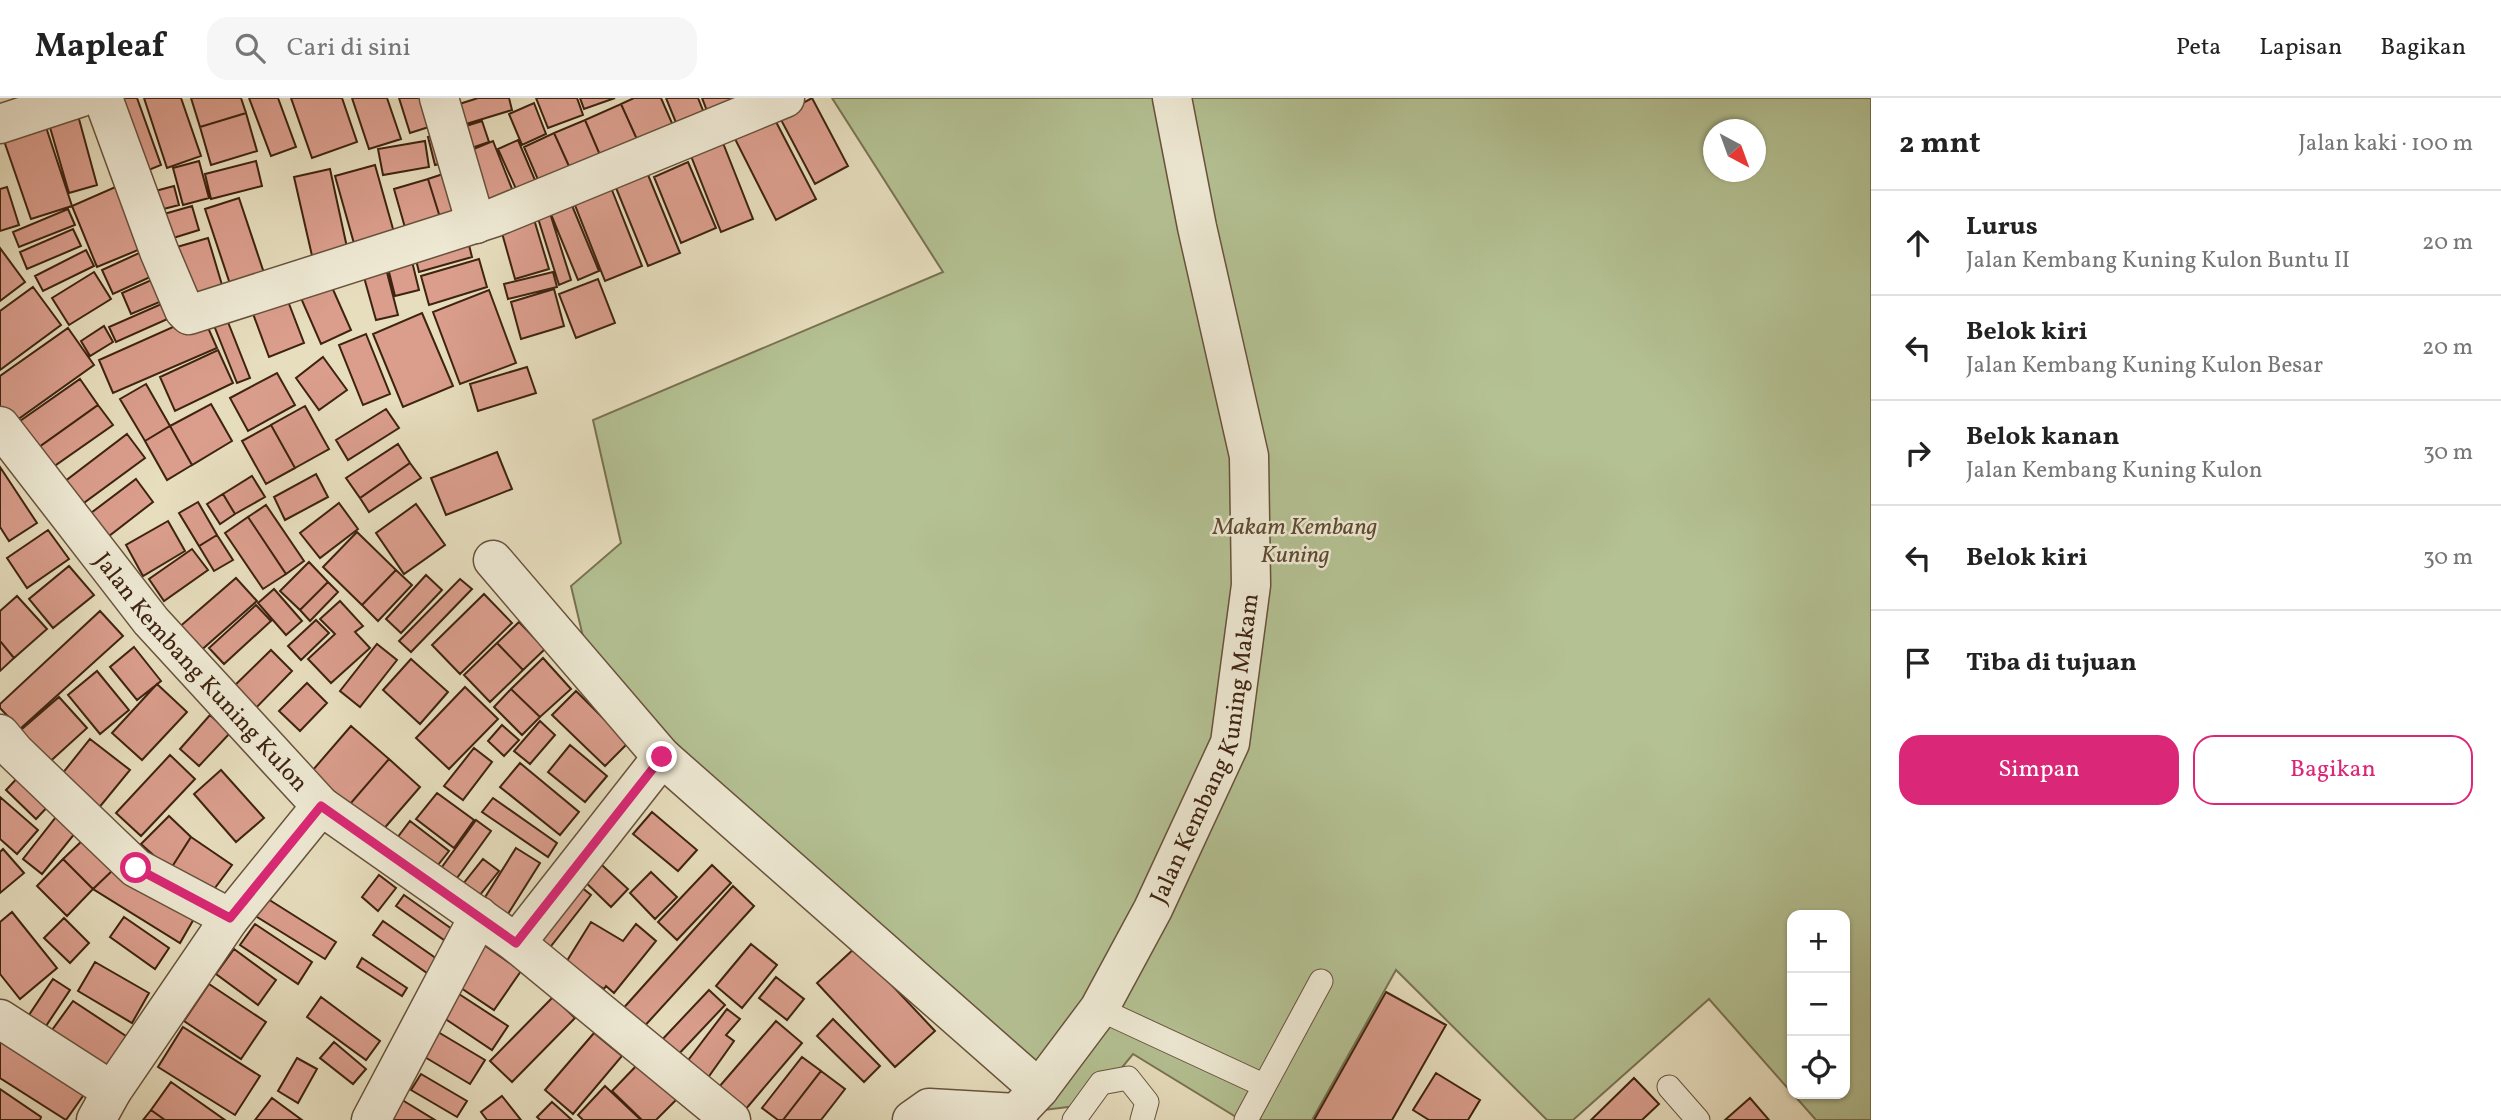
<!DOCTYPE html>
<html lang="id">
<head>
<meta charset="utf-8">
<style>
  :root { --surface:#fff; --page:#f6f6f6; --text:#222; --muted:#767676; --line:#e0e0e0; --accent:#db2777 }
  body { margin:0; font-family:Vollkorn,serif; background:var(--page); color:var(--text) }
  .controls { position:absolute; right:21px; bottom:21px; display:grid; overflow:hidden; border-radius:14px; box-shadow:0 2px 5px #0004 }
  .controls button { width:63px; height:63px; display:grid; place-items:center; padding:0; border:0; border-bottom:2px solid var(--line); background:var(--surface); color:var(--text); font:35px sans-serif }
  .compass { position:absolute; left:1703px; top:21px; width:63px; height:63px; border-radius:50%; background:var(--surface); box-shadow:0 2px 5px #0004; rotate:139deg }
  .stop { position:absolute; width:21px; height:21px; margin:-16px; border:5px solid #db2777; border-radius:50%; background:#fff }
  .stop.end { background:#db2777; border-color:#fff; box-shadow:0 2px 7px #0008 }
  .list { margin:0; padding:0; list-style:none }
  h2 { display:flex; justify-content:space-between; align-items:center; height:91px; margin:0; padding:0 28px; font-size:30px }
  h2 small { font-size:23px; font-weight:400; color:var(--muted) }
  .list li { display:grid; grid-template-columns:46px 1fr auto; gap:21px; align-items:center; box-sizing:border-box; height:105px; padding:0 28px; border-top:2px solid var(--line) }
  .list b { display:block; font-size:26px; white-space:nowrap }
  .list p { margin:0; font-size:23px; white-space:nowrap; color:var(--muted) }
  .list em { font-size:23px; font-style:normal; color:var(--muted) }
  .actions { display:flex; gap:14px; padding:21px 28px }
  .actions a { flex:1; padding:16px 0; border:2px solid var(--accent); border-radius:21px; text-align:center; font-size:24px; color:var(--accent) }
  .actions .main { background:var(--accent); color:#fff }
  .icon { flex:none; width:38px; height:38px; fill:none; stroke:currentColor; stroke-width:2; stroke-linecap:round; stroke-linejoin:round }
  .map { position:relative; flex:none; width:1871px; height:1022px; overflow:hidden }
  header { display:flex; align-items:center; gap:42px; box-sizing:border-box; height:98px; padding:0 35px; background:var(--surface); border-bottom:2px solid var(--line) }
  header strong { font-size:33px }
  nav { display:flex; gap:38px; margin-inline-start:auto; font-size:24px }
  .search { width:490px; height:63px; background:var(--page); display:flex; align-items:center; gap:18px; box-sizing:border-box; padding:0 24px; border-radius:21px; color:var(--muted); font-size:26px }
  main { display:flex }
  aside { flex:1; background:var(--surface) }
  .map>svg:first-child { display:block }
  .green { fill:#b4c193; stroke:#797252; stroke-width:2; fill-rule:evenodd }
  .building { fill:#db9e8d; stroke:#3e2310; stroke-width:2 }
  .lines { fill:none; stroke-linecap:round; stroke-linejoin:round }
  .service-casing { stroke:#68523c; stroke-width:25 }
  .minor-casing { stroke:#68523c; stroke-width:41 }
  .tertiary-casing { stroke:#68523c; stroke-width:41 }
  .service { stroke:#efead5; stroke-width:23 }
  .minor { stroke:#efead5; stroke-width:38 }
  .tertiary { stroke:#efead5; stroke-width:38 }
  .route { stroke:#db2777; stroke-width:9 }
  .labels { text-anchor:middle; stroke-width:5; stroke-linejoin:round; paint-order:stroke }
  .park-label { font-size:24px; font-style:italic; fill:#5c4a31; stroke:#efead5 }
  .street-label { font-size:24px; fill:#3e2310; stroke:#efead5 }
</style>
</head>
<body>
<header>
<strong>Mapleaf</strong>
<div class="search"><svg class="icon" aria-label="search" viewBox="0 0 24 24"><circle cx="10" cy="10" r="6"/><path d="M15 15l6 6"/></svg>Cari di sini</div>
<nav><a>Peta</a><a>Lapisan</a><a>Bagikan</a></nav>
</header>
<main>
<div class="map">
<svg width="1871" height="1022" viewBox="0 0 1871 1022">
  <rect width="100%" height="100%" fill="#e7debe"/>
  <filter id="stains"><feTurbulence type="fractalNoise" baseFrequency=".00286" numOctaves="4"/><feColorMatrix values="0 0 0 0 .2 0 0 0 0 .09 0 0 0 0 .02 0 0 0 .5 -.17"/></filter>
  <radialGradient id="worn" r=".72"><stop offset=".6" stop-color="#630" stop-opacity="0"/><stop offset="1" stop-color="#630" stop-opacity=".3"/></radialGradient>
  <path class="green" d="M 832,0 L 1871,0 L 1871,1022 L 1816,1022 L 1793,996 L 1845,996 L 1845,817 L 1792,817 L 1792,995 L 1709,901 L 1573,1022 L 1547,1022 L 1396,872 L 1312,1022 L 1241,1022 L 1133,956 L 1092,1006 L 1044,1012 L 589,564 L 571,488 L 621,445 L 593,322 L 943,174 ZM 1714,32 L 1756,32 L 1756,74 L 1714,74 Z"/>
  <path class="building" d="M 105,0 L 137,0 L 161,67 L 134,78 Z
    M 144,0 L 181,0 L 201,58 L 167,70 Z
    M 191,0 L 241,0 L 246,15 L 200,29 Z
    M 249,0 L 278,0 L 296,49 L 271,58 Z
    M 291,0 L 342,0 L 357,44 L 312,60 Z
    M 352,0 L 387,0 L 401,41 L 369,51 Z
    M 399,0 L 427,0 L 435,27 L 410,35 Z
    M 478,0 L 509,0 L 512,12 L 453,30 L 447,10 Z
    M 536,0 L 577,0 L 583,17 L 548,30 Z
    M 580,0 L 615,0 L 584,11 Z
    M 634,0 L 661,0 L 675,32 L 640,48 L 621,6 Z
    M 666,0 L 698,0 L 708,25 L 681,37 Z
    M 702,0 L 737,0 L 709,18 Z
    M 812,0 L 848,68 L 815,86 L 779,18 Z
    M 534,5 L 546,36 L 522,47 L 509,16 Z
    M 621,6 L 640,48 L 603,64 L 585,22 Z
    M 76,10 L 97,87 L 69,95 L 47,19 Z
    M 246,15 L 257,53 L 211,67 L 200,29 Z
    M 773,18 L 816,101 L 776,122 L 734,39 Z
    M 585,22 L 603,64 L 573,77 L 554,35 Z
    M 44,23 L 72,108 L 31,121 L 2,37 Z
    M 482,23 L 489,44 L 457,55 L 450,33 Z
    M 445,35 L 452,63 L 435,67 L 428,39 Z
    M 554,35 L 573,77 L 542,91 L 524,49 Z
    M 518,42 L 540,94 L 521,102 L 498,51 Z
    M 425,43 L 429,69 L 383,77 L 378,51 Z
    M 493,43 L 516,101 L 483,115 L 459,57 Z
    M 723,45 L 753,121 L 721,134 L 691,58 Z
    M 199,63 L 209,100 L 183,107 L 173,70 Z
    M 256,63 L 262,88 L 211,101 L 205,76 Z
    M 688,64 L 716,130 L 681,145 L 654,79 Z
    M 375,67 L 395,138 L 355,149 L 335,78 Z
    M 330,71 L 348,154 L 313,162 L 294,79 Z
    M 455,72 L 470,121 L 443,129 L 428,81 Z
    M 646,72 L 680,155 L 648,168 L 614,85 Z
    M 428,81 L 443,129 L 408,140 L 394,91 Z
    M 608,82 L 642,168 L 605,183 L 571,97 Z
    M 129,83 L 155,145 L 97,169 L 72,108 Z
    M 174,88 L 179,107 L 148,115 L 144,96 Z
    M 7,89 L 19,127 L 0,133 L 0,91 Z
    M 239,100 L 267,184 L 233,195 L 205,111 Z
    M 571,105 L 599,173 L 578,182 L 550,114 Z
    M 192,108 L 199,132 L 157,145 L 150,120 Z
    M 68,111 L 75,127 L 19,149 L 13,134 Z
    M 549,112 L 571,182 L 559,187 L 537,117 Z
    M 533,118 L 549,171 L 515,181 L 500,128 Z
    M 73,131 L 81,148 L 27,171 L 20,154 Z
    M 466,135 L 472,159 L 419,174 L 413,150 Z
    M 208,140 L 225,197 L 187,209 L 170,151 Z
    M 0,150 L 25,184 L 0,203 Z
    M 148,151 L 159,175 L 113,196 L 102,172 Z
    M 409,151 L 419,192 L 395,198 L 385,158 Z
    M 86,152 L 94,168 L 43,193 L 35,178 Z
    M 383,159 L 398,217 L 376,222 L 360,165 Z
    M 479,161 L 487,189 L 429,207 L 421,178 Z
    M 94,174 L 111,201 L 69,227 L 52,200 Z
    M 553,174 L 557,189 L 508,201 L 504,186 Z
    M 165,176 L 174,198 L 131,216 L 122,195 Z
    M 327,178 L 351,232 L 321,246 L 297,191 Z
    M 598,181 L 615,225 L 576,240 L 559,196 Z
    M 33,189 L 61,227 L 0,272 L 0,213 Z
    M 554,191 L 564,228 L 521,241 L 511,204 Z
    M 489,192 L 516,265 L 460,286 L 433,214 Z
    M 286,198 L 304,245 L 269,259 L 252,213 Z
    M 175,200 L 181,215 L 116,244 L 109,229 Z
    M 224,214 L 250,280 L 237,285 L 211,220 Z
    M 422,215 L 453,288 L 403,309 L 373,236 Z
    M 202,216 L 217,250 L 113,295 L 99,262 Z
    M 104,228 L 113,244 L 90,258 L 81,243 Z
    M 68,230 L 94,267 L 10,327 L 0,313 L 0,278 Z
    M 366,236 L 390,296 L 363,307 L 339,247 Z
    M 218,252 L 233,285 L 175,313 L 160,279 Z
    M 323,259 L 347,292 L 319,312 L 296,280 Z
    M 527,269 L 536,295 L 478,313 L 470,286 Z
    M 277,275 L 295,307 L 248,333 L 230,300 Z
    M 80,281 L 98,307 L 39,349 L 20,323 Z
    M 146,286 L 170,328 L 145,343 L 120,301 Z
    M 211,306 L 232,343 L 192,367 L 170,328 Z
    M 98,307 L 113,327 L 53,369 L 39,349 Z
    M 305,308 L 329,351 L 295,370 L 271,327 Z
    M 386,311 L 399,330 L 348,362 L 336,342 Z
    M 271,327 L 295,370 L 266,386 L 242,343 Z
    M 170,328 L 192,367 L 167,382 L 145,343 Z
    M 127,336 L 145,360 L 81,407 L 64,384 Z
    M 398,346 L 410,365 L 360,400 L 346,380 Z
    M 497,354 L 512,391 L 446,417 L 431,380 Z
    M 410,365 L 421,380 L 369,414 L 360,400 Z
    M 0,369 L 37,425 L 9,443 L 0,429 Z
    M 316,376 L 328,399 L 285,422 L 274,399 Z
    M 252,378 L 265,399 L 235,416 L 223,396 Z
    M 136,381 L 153,404 L 100,445 L 83,421 Z
    M 223,396 L 235,416 L 220,426 L 207,406 Z
    M 198,404 L 217,437 L 199,448 L 179,415 Z
    M 339,405 L 358,431 L 320,460 L 300,435 Z
    M 416,406 L 445,447 L 404,476 L 376,435 Z
    M 266,407 L 304,463 L 286,476 L 248,419 Z
    M 248,419 L 286,476 L 263,491 L 225,435 Z
    M 168,423 L 185,453 L 143,478 L 126,447 Z
    M 48,432 L 69,461 L 27,490 L 7,460 Z
    M 357,434 L 396,472 L 362,507 L 323,469 Z
    M 217,437 L 233,462 L 214,473 L 199,448 Z
    M 192,451 L 208,472 L 164,503 L 149,481 Z
    M 309,464 L 328,484 L 300,512 L 280,493 Z
    M 69,468 L 94,497 L 53,530 L 29,501 Z
    M 396,472 L 412,487 L 378,523 L 362,507 Z
    M 426,477 L 442,492 L 401,535 L 386,521 Z
    M 236,480 L 257,503 L 198,555 L 177,531 Z
    M 460,481 L 472,491 L 411,554 L 399,543 Z
    M 328,484 L 338,494 L 310,523 L 300,512 Z
    M 274,491 L 302,523 L 286,537 L 258,505 Z
    M 484,496 L 512,525 L 460,576 L 432,547 Z
    M 17,498 L 47,531 L 14,560 L 0,543 L 0,513 Z
    M 340,503 L 363,528 L 355,534 L 370,550 L 331,585 L 308,561 L 335,536 L 320,521 Z
    M 256,507 L 271,523 L 224,566 L 209,550 Z
    M 100,513 L 123,538 L 20,631 L 0,610 L 0,606 Z
    M 316,522 L 329,535 L 301,562 L 288,548 Z
    M 519,524 L 545,551 L 523,572 L 497,545 Z
    M 0,543 L 14,560 L 0,573 Z
    M 497,545 L 523,572 L 490,604 L 464,577 Z
    M 377,546 L 397,562 L 360,609 L 340,593 Z
    M 134,549 L 161,583 L 137,602 L 110,569 Z
    M 271,552 L 292,573 L 250,616 L 228,594 Z
    M 543,560 L 571,591 L 540,619 L 511,591 Z
    M 411,561 L 448,594 L 420,626 L 383,592 Z
    M 97,573 L 129,612 L 100,636 L 68,597 Z
    M 307,585 L 327,605 L 300,633 L 279,613 Z
    M 157,586 L 187,614 L 142,662 L 112,635 Z
    M 465,589 L 498,621 L 449,671 L 416,640 Z
    M 511,591 L 540,619 L 522,637 L 494,609 Z
    M 576,593 L 628,645 L 605,668 L 552,617 Z
    M 59,599 L 87,630 L 44,669 L 15,637 Z
    M 210,617 L 230,635 L 199,668 L 180,651 Z
    M 540,623 L 555,637 L 530,666 L 514,653 Z
    M 502,627 L 519,642 L 504,658 L 488,643 Z
    M 351,628 L 389,661 L 344,713 L 306,680 Z
    M 90,641 L 130,672 L 93,717 L 54,686 Z
    M 570,647 L 607,678 L 585,704 L 548,674 Z
    M 474,650 L 492,664 L 463,702 L 444,688 Z
    M 170,657 L 195,681 L 141,738 L 116,715 Z
    M 389,661 L 420,689 L 375,741 L 344,713 Z
    M 520,665 L 579,714 L 560,737 L 500,689 Z
    M 221,672 L 264,720 L 236,744 L 194,696 Z
    M 23,674 L 53,703 L 36,721 L 6,692 Z
    M 437,695 L 474,722 L 454,750 L 416,721 Z
    M 0,699 L 38,732 L 17,756 L 0,741 Z
    M 493,700 L 557,745 L 548,759 L 482,714 Z
    M 652,714 L 697,752 L 678,773 L 633,736 Z
    M 169,718 L 191,739 L 170,772 L 141,746 Z
    M 56,719 L 76,734 L 42,776 L 23,761 Z
    M 476,722 L 491,733 L 449,791 L 434,780 Z
    M 410,723 L 449,753 L 430,777 L 391,748 Z
    M 191,739 L 232,767 L 209,798 L 170,772 Z
    M 84,741 L 114,771 L 93,791 L 63,761 Z
    M 516,750 L 540,765 L 501,827 L 477,812 Z
    M 3,751 L 24,775 L 0,795 L 0,754 Z
    M 592,758 L 628,791 L 611,809 L 576,775 Z
    M 63,761 L 93,791 L 67,818 L 37,788 Z
    M 483,761 L 499,773 L 475,803 L 459,791 Z
    M 712,767 L 731,785 L 677,842 L 658,824 Z
    M 114,771 L 195,819 L 180,845 L 93,791 Z
    M 651,774 L 677,799 L 655,821 L 630,795 Z
    M 379,777 L 396,790 L 378,813 L 362,799 Z
    M 571,781 L 591,797 L 544,857 L 524,841 Z
    M 733,788 L 754,808 L 641,932 L 620,914 Z
    M 260,796 L 336,844 L 325,861 L 249,814 Z
    M 404,797 L 459,836 L 451,847 L 396,808 Z
    M 12,814 L 57,870 L 20,901 L 0,876 L 0,824 Z
    M 124,819 L 169,850 L 155,871 L 110,839 Z
    M 64,820 L 89,845 L 70,865 L 44,840 Z
    M 383,823 L 437,861 L 427,875 L 373,837 Z
    M 591,824 L 623,843 L 636,826 L 656,843 L 614,895 L 606,888 L 604,891 L 565,866 Z
    M 255,826 L 312,864 L 298,886 L 240,847 Z
    M 477,842 L 521,873 L 494,912 L 449,882 Z
    M 751,846 L 777,867 L 742,910 L 716,888 Z
    M 856,849 L 935,933 L 895,969 L 817,885 Z
    M 234,851 L 276,882 L 258,907 L 216,876 Z
    M 362,860 L 407,890 L 402,898 L 357,869 Z
    M 95,864 L 149,895 L 132,925 L 78,893 Z
    M 776,879 L 804,901 L 787,922 L 759,900 Z
    M 53,881 L 70,892 L 46,928 L 29,917 Z
    M 209,886 L 266,924 L 241,961 L 184,923 Z
    M 709,892 L 725,907 L 674,961 L 658,946 Z
    M 1386,894 L 1446,927 L 1392,1022 L 1314,1022 Z
    M 459,896 L 508,928 L 492,952 L 444,920 Z
    M 321,899 L 380,943 L 366,962 L 307,919 Z
    M 553,899 L 575,920 L 512,984 L 490,963 Z
    M 73,903 L 132,942 L 108,979 L 47,939 Z
    M 727,911 L 740,921 L 726,937 L 734,943 L 707,981 L 686,965 Z
    M 833,921 L 880,968 L 864,984 L 817,938 Z
    M 776,923 L 802,945 L 745,1012 L 719,989 Z
    M 183,929 L 260,978 L 235,1017 L 158,969 Z
    M 0,931 L 90,988 L 66,1022 L 0,980 Z
    M 433,931 L 485,962 L 470,986 L 418,955 Z
    M 594,935 L 622,958 L 573,1016 L 545,992 Z
    M 334,944 L 366,971 L 353,986 L 320,960 Z
    M 802,959 L 821,973 L 783,1022 L 778,1022 L 762,1010 Z
    M 297,960 L 317,971 L 298,1005 L 278,993 Z
    M 639,965 L 677,1001 L 656,1022 L 642,1022 L 612,993 Z
    M 821,973 L 845,991 L 821,1022 L 783,1022 Z
    M 1436,975 L 1480,1002 L 1468,1022 L 1429,1022 L 1413,1012 Z
    M 421,976 L 467,1003 L 457,1019 L 411,992 Z
    M 1634,980 L 1659,1006 L 1642,1022 L 1591,1022 Z
    M 171,984 L 225,1022 L 165,1022 L 151,1012 Z
    M 605,988 L 641,1022 L 583,1022 L 578,1017 Z
    M 0,991 L 41,1019 L 40,1022 L 0,1022 Z
    M 502,998 L 521,1022 L 487,1022 L 481,1014 Z
    M 272,1000 L 302,1022 L 255,1022 Z
    M 399,1000 L 435,1022 L 385,1022 Z
    M 1750,1000 L 1769,1022 L 1725,1022 Z
    M 552,1004 L 572,1022 L 540,1022 L 537,1019 Z
    M 151,1012 L 165,1022 L 143,1022 Z"/>
  <g class="lines">
    <g class="service-casing">
      <path id="service" d="M 1099,911 L 1263,987
        M 1669,989 L 1698,1022
        M 1074,1022 L 1101,985 L 1128,980 L 1147,1004 L 1142,1022
        M 1246,1022 L 1321,883"/>
    </g>
    <g class="minor-casing">
      <g id="minor">
        <path d="M 103,0 L 159,153 L 184,212 L 189,217 L 493,120 L 785,0"/>
        <path d="M 439,0 L 476,126"/>
        <path d="M 0,26 L 79,0"/>
        <path id="s1" d="M 0,328 L 151,523 L 321,708 L 516,845 L 731,1022"/>
        <path d="M 493,462 L 662,659 L 1039,991"/>
        <path d="M 0,636 L 15,654 L 136,770 L 230,820"/>
        <path d="M 516,845 L 662,659"/>
        <path d="M 0,921 L 112,993"/>
        <path d="M 96,1022 L 112,993 L 230,820 L 321,708"/>
        <path d="M 371,1022 L 479,818"/>
      </g>
    </g>
    <g class="tertiary-casing">
      <g id="tertiary">
        <path d="M 912,1022 L 929,1010 L 1019,1015"/>
        <path id="s2" d="M 1010,1022 L 1039,991 L 1099,911 L 1153,811 L 1230,645 L 1251,487 L 1249,358 L 1197,129 L 1172,0"/>
      </g>
    </g>
    <use href="#service" class="service"/>
    <use href="#minor" class="minor"/>
    <use href="#tertiary" class="tertiary"/>
  </g>
  <g class="lines">
    <path class="route" d="M 136,770 L 230,820 L 321,708 L 516,845 L 662,659"/>
  </g>
  <g class="labels">
    <g class="park-label">
      <text x="1295" y="436">Makam Kembang<tspan x="1295" dy="28">Kuning</tspan></text>
    </g>
    <g class="street-label">
      <text dy="8" stroke="none"><textPath href="#s1" startOffset="318">Jalan Kembang Kuning Kulon</textPath></text>
      <text dy="8" stroke="none"><textPath href="#s2" startOffset="427">Jalan Kembang Kuning Makam</textPath></text>
    </g>
  </g>
  <rect width="100%" height="100%" filter="url(#stains)"/>
  <rect width="100%" height="100%" fill="url(#worn)"/>
</svg>
<div class="controls">
<button>+</button>
<button>−</button>
<button><svg class="icon" aria-label="locate" viewBox="0 0 24 24"><circle cx="12" cy="12" r="6"/><path d="M12 2v4M12 18v4M2 12h4M18 12h4"/></svg></button>
</div>
<svg class="compass" viewBox="-18 -18 36 36"><path d="M0-13l5 13h-10z" fill="#e53935"/><path d="M0 13l5-13h-10z" fill="#767676"/></svg>
<div class="stop" style="left:136px;top:770px"></div>
<div class="stop end" style="left:662px;top:659px"></div>
</div>
<aside>
<h2>2 mnt<small>Jalan kaki · 100 m</small></h2>
<ul class="list">
<li><svg class="icon" aria-label="ahead" viewBox="0 0 24 24"><path d="M12 20V5M6 11l6-6 6 6"/></svg><div><b>Lurus</b><p>Jalan Kembang Kuning Kulon Buntu II</p></div><em>20 m</em></li>
<li><svg class="icon" aria-label="left" viewBox="0 0 24 24"><path d="M17 20v-9H6M10 6l-5 5 5 5"/></svg><div><b>Belok kiri</b><p>Jalan Kembang Kuning Kulon Besar</p></div><em>20 m</em></li>
<li><svg class="icon" aria-label="right" viewBox="0 0 24 24"><path d="M7 20v-9h11M14 6l5 5-5 5"/></svg><div><b>Belok kanan</b><p>Jalan Kembang Kuning Kulon</p></div><em>30 m</em></li>
<li><svg class="icon" aria-label="left" viewBox="0 0 24 24"><path d="M17 20v-9H6M10 6l-5 5 5 5"/></svg><div><b>Belok kiri</b></div><em>30 m</em></li>
<li><svg class="icon" aria-label="arrive" viewBox="0 0 24 24"><path d="M6 21V4h12l-3 4 3 4H6"/></svg><div><b>Tiba di tujuan</b></div></li>
</ul>
<div class="actions"><a class="main">Simpan</a><a>Bagikan</a></div>
</aside>
</main>
</body>
</html>
